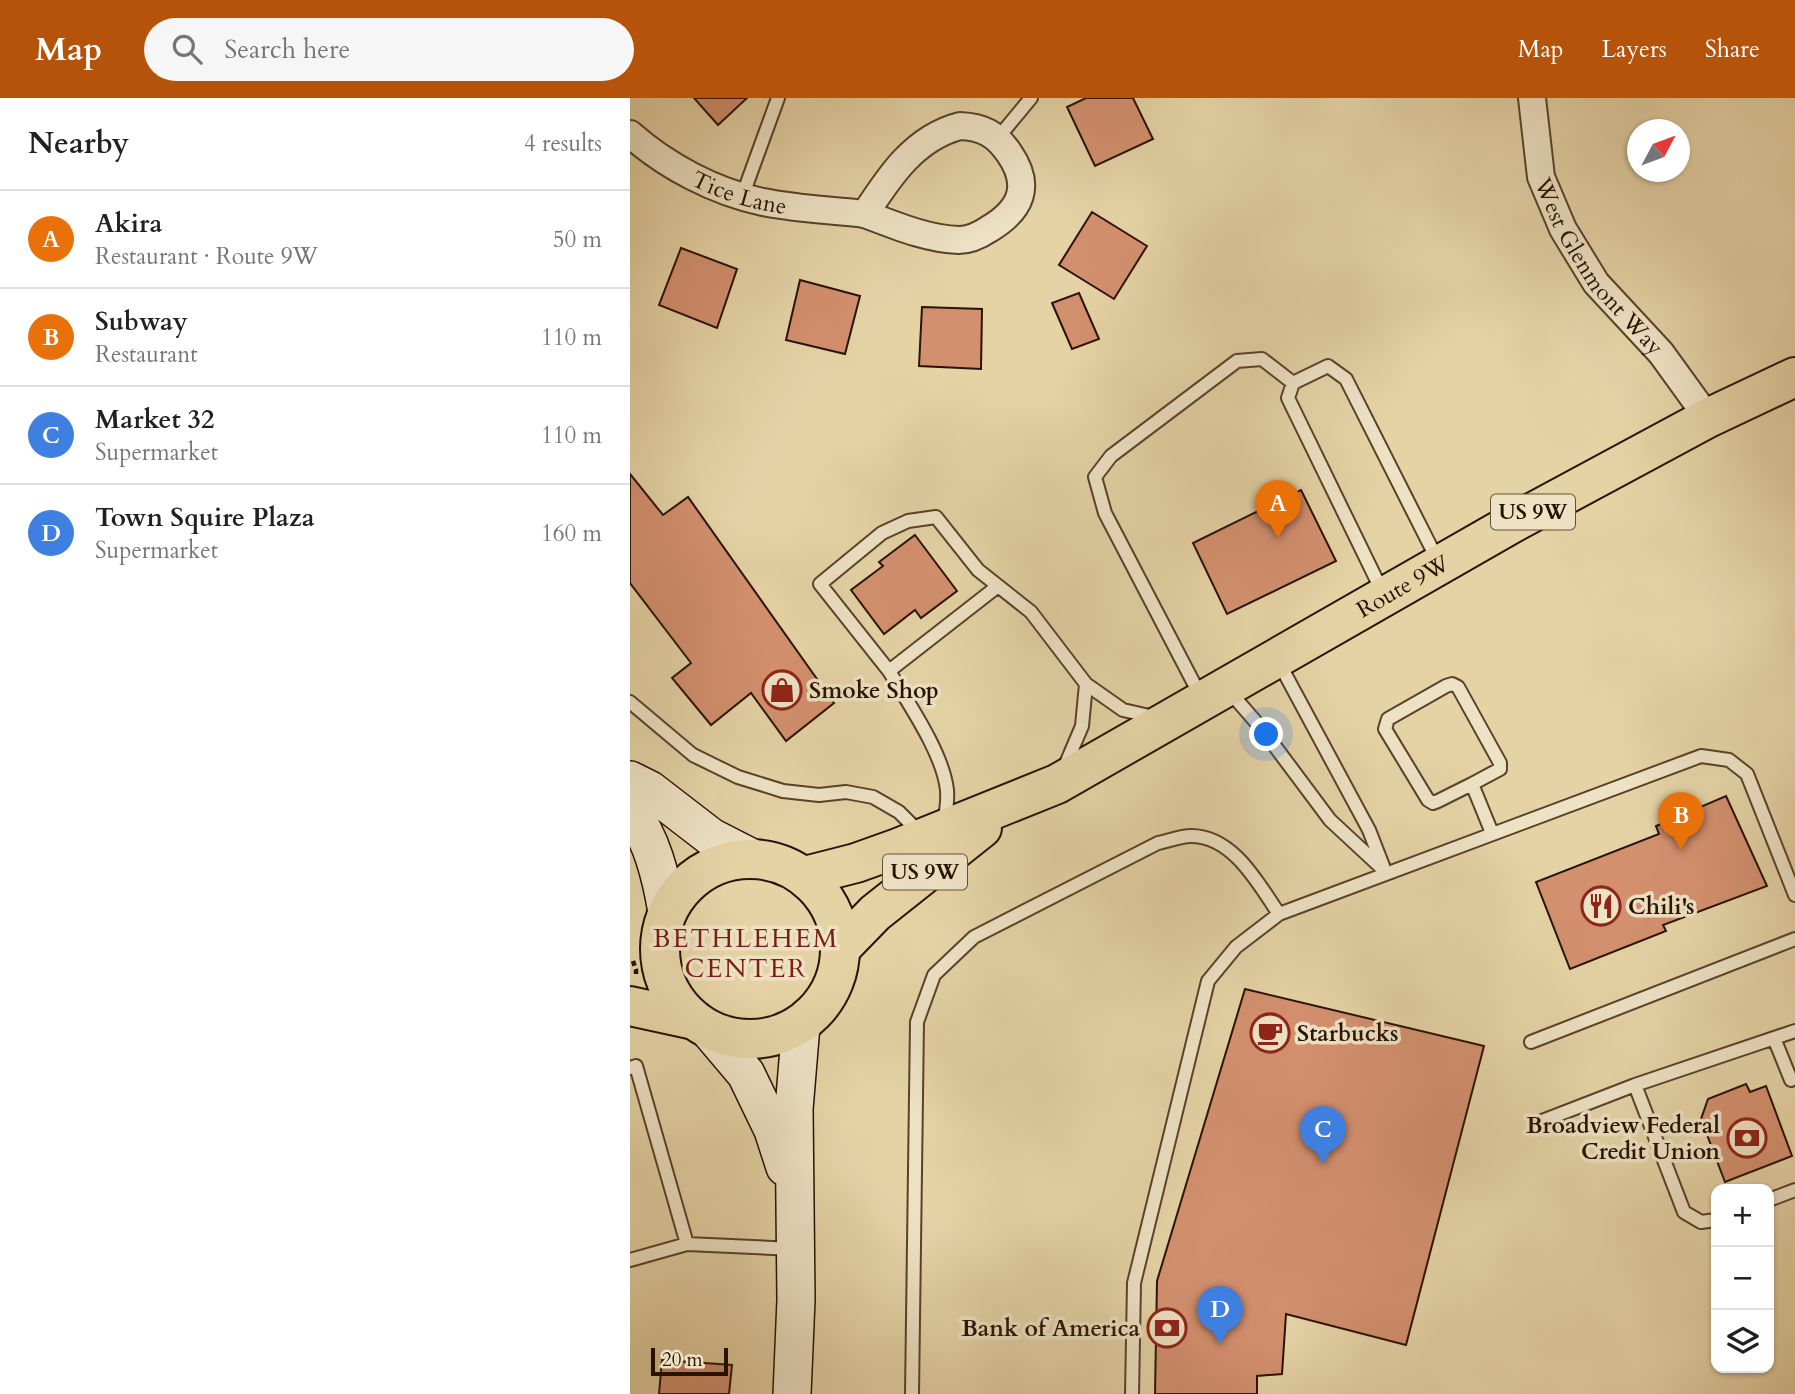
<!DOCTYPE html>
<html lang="en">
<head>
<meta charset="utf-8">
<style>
  :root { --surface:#fff; --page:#f6f6f6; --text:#202124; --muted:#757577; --line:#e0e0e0; --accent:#b45309 }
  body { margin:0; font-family:Cardo,serif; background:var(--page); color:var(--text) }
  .controls { position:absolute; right:21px; bottom:21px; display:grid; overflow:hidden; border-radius:14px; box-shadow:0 2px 5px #0004 }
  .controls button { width:63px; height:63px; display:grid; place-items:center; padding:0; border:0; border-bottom:2px solid var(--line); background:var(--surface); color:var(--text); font:35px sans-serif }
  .compass { position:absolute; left:997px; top:21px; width:63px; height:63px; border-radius:50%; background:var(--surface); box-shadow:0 2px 5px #0004; rotate:49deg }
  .scale { position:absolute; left:21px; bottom:18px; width:77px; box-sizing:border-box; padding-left:7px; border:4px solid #291200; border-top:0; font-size:19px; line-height:24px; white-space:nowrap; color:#291200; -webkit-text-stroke:5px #eee2c5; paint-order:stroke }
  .you { position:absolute; left:637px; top:637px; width:24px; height:24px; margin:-18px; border:5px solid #fff; border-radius:50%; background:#1a73e8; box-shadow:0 0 0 10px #1a73e833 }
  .badge { display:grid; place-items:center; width:46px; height:46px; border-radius:50%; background:var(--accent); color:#fff; font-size:23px; font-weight:700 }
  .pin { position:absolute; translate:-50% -58px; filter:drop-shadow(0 2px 4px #0008) }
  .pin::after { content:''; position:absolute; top:37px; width:24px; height:21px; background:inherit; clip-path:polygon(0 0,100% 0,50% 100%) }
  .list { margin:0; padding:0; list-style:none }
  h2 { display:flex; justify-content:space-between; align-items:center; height:91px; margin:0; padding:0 28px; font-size:30px }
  h2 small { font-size:23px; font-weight:400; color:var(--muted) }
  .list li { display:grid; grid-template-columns:46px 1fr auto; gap:21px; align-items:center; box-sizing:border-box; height:98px; padding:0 28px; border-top:2px solid var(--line) }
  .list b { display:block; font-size:26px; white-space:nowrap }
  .list p { margin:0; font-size:23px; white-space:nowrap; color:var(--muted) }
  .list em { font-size:23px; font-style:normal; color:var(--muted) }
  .icon { flex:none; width:38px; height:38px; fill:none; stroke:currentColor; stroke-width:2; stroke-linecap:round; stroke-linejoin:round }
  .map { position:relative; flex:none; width:1165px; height:1296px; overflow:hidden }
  header { display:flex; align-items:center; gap:42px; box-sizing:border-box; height:98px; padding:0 35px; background:var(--accent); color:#fff }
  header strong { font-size:33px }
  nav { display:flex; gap:38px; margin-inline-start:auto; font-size:24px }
  .search { width:490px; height:63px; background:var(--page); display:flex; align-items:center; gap:18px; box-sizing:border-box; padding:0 24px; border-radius:38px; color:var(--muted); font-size:26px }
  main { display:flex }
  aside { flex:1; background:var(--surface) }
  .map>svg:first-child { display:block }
  .building { fill:#d3906f; stroke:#291200; stroke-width:2 }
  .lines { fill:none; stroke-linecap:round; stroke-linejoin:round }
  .lane-casing { stroke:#58422a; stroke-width:16 }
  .street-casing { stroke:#58422a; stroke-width:30 }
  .secondary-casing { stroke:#291200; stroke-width:40 }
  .primary-casing { stroke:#291200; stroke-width:42 }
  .path { stroke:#291200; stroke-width:4.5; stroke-dasharray:5 3.5; stroke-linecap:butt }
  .lane { stroke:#eee2c5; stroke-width:12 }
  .street { stroke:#eee2c5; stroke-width:26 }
  .secondary { stroke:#eee2c5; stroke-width:37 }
  .primary { stroke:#e5d3a6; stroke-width:38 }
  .labels { text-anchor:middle; stroke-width:7; stroke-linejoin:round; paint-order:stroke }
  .shield { fill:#eee2c5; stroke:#64503b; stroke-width:2 }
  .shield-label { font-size:21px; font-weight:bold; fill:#291200 }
  .street-label { font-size:23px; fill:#291200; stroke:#eee2c5 }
  .poi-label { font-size:23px; font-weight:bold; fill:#291200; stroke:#eee2c5; text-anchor:start }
  .quarter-label { font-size:26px; letter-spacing:2px; fill:#7a1f14; stroke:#eee2c5 }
</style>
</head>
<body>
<header>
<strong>Map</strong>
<div class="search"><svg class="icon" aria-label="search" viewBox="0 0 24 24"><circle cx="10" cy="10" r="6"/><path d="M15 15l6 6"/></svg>Search here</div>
<nav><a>Map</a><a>Layers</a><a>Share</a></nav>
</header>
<main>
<aside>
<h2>Nearby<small>4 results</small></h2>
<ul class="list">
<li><span class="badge" style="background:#e8710a">A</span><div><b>Akira</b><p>Restaurant · Route 9W</p></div><em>50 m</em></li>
<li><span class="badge" style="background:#e8710a">B</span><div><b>Subway</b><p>Restaurant</p></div><em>110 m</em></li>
<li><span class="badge" style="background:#3f7fe0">C</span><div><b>Market 32</b><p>Supermarket</p></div><em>110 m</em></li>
<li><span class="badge" style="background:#3f7fe0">D</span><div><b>Town Squire Plaza</b><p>Supermarket</p></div><em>160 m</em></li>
</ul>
</aside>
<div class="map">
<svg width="1165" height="1296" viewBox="0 0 1165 1296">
  <rect width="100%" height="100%" fill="#e5d3a6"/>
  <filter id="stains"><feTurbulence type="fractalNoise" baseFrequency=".00286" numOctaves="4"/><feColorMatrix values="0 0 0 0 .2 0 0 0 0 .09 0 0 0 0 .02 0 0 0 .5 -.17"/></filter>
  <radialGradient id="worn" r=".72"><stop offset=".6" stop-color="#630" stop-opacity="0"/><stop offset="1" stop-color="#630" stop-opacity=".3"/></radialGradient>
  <path class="building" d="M 64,0 L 117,0 L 88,27 Z
    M 456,0 L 503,0 L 523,41 L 465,68 L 437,9 Z
    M 462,114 L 517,148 L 484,201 L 429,167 Z
    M 51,150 L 107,171 L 87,230 L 29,207 Z
    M 170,182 L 230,198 L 215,256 L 156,242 Z
    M 449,195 L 469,241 L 442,251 L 422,205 Z
    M 292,209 L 352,211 L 351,271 L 289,268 Z
    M 0,376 L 33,417 L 58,399 L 204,605 L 156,643 L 121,595 L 81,627 L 42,580 L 61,565 L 0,485 Z
    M 671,392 L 706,463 L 597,516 L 563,445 Z
    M 285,437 L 327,493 L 291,520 L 285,512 L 254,536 L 221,492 L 253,468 L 249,464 Z
    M 1096,698 L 1137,788 L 1033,827 L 1036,833 L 940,871 L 906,784 L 1029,736 L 1026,728 Z
    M 615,891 L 854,948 L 776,1247 L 656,1216 L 652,1276 L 627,1278 L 627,1296 L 525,1296 L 527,1183 Z
    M 1116,986 L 1120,994 L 1136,988 L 1162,1058 L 1095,1084 L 1071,1021 L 1078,1001 Z
    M 32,1262 L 102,1267 L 99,1296 L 29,1296 Z"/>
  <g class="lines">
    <g class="lane-casing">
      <path id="lane" d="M 367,41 L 401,0
        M 112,99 L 148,0
        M 368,488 L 259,573 L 190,486 L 252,435 L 278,423 L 306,419 L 348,472 L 401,514 L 456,586
        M 752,493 L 658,300 L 663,285 L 698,268 L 716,281 L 808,463
        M 648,563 L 739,732 L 753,768
        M 259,573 C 278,605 313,655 317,692 C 318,704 316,715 314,726
        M 599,593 L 632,631 L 700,722 L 756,774
        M 571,599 L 475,415 L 465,379 L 481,358 L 607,263 L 632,261 L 663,285
        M 0,604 L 63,657 L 108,679 L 153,693 L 189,697 L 216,694 L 243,699 L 269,714 L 289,734
        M 435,668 L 452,628 L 456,586 L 493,612 L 524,619
        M 842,686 L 808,703 L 803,705 L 798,702 L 755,631 L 758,621 L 816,588 L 822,586 L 828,589 L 870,665 L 870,671 L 842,686 L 862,735
        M 1144,940 L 1161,982
        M 901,944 L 1165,841
        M 0,970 L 6,968 L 57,1146
        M 1005,987 L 1054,1114 L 1071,1124 L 1086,1122
        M 912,1023 L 1005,987 L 1165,933
        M 1139,1102 L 1165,1092
        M 0,1162 L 57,1146 L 164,1151
        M 282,1296 L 287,924 L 304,877 L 344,839 L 528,745 C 538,743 551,738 561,738 C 603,738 628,785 649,816
        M 502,1296 L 504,1185 L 578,883 L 606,849 L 649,816 L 1071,658 L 1099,662 L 1117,676 L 1165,797"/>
    </g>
    <g class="street-casing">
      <g id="street">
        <path id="s1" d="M 902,0 L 911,79 L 933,131 L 966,185 L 1031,255 L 1078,320"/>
        <path d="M 330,28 C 353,29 366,36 379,55 C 402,88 391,112 359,131 C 350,137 340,142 329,142 C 297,141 264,127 235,116 C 259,79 284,40 330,28 Z"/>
        <path id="s2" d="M 0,36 C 36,68 85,94 133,104 C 166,111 201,112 235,116"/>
      </g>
    </g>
    <g class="secondary-casing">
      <path id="secondary" d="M 0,682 L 20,692 L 81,739 L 122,760
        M 0,712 C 22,741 31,778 37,814
        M 78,931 L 116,976 L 143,1032 L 155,1069
        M 162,1296 L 166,1202 L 164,1011 L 171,927"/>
    </g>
    <g class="primary-casing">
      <g id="primary">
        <circle cx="120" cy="851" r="90"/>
        <path id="s3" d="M 175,778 L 226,765 L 268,750 L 427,686 L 881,426 L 1078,320 L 1165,279"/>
        <path d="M 211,850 L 245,815 L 352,730"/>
        <path d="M 0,908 L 64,922"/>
      </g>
    </g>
    <path class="path" d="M 3,863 L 6,872 L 6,879"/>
    <use href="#lane" class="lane"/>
    <use href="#street" class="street"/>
    <use href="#secondary" class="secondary"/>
    <use href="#primary" class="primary"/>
  </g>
  <defs>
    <g id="shop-ring" transform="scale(2.0125)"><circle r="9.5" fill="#eee2c5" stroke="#8f2418" stroke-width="1.5"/><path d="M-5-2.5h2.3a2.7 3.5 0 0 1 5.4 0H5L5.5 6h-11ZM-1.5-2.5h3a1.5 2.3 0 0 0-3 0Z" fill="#8f2418"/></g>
    <g id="restaurant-ring" transform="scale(2.0125)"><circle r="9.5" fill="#eee2c5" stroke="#8f2418" stroke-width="1.5"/><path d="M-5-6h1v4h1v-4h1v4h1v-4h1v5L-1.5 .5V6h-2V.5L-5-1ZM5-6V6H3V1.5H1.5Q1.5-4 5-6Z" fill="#8f2418"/></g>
    <g id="cafe-ring" transform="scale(2.0125)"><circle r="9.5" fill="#eee2c5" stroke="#8f2418" stroke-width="1.5"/><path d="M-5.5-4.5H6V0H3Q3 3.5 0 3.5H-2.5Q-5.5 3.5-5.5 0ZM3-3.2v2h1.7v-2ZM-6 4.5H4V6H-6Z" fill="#8f2418"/></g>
    <g id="bank-ring" transform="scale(2.0125)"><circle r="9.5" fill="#eee2c5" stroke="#8f2418" stroke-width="1.5"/><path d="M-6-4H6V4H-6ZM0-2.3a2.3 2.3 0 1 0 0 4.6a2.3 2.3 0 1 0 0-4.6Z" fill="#8f2418"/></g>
  </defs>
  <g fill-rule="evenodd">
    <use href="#shop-ring" x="152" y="592"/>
    <use href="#restaurant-ring" x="971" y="808"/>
    <use href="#cafe-ring" x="640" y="935"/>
    <use href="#bank-ring" x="1117" y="1040"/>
    <use href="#bank-ring" x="537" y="1230"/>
  </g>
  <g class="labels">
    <g class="shield">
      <rect x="861" y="396.5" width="84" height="35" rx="5"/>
      <rect x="253" y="756.5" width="84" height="35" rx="5"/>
    </g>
    <g class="shield-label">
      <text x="903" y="421">US 9W</text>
      <text x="295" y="781">US 9W</text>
    </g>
    <g class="street-label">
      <text dy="8" stroke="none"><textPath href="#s2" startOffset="126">Tice Lane</textPath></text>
      <text dy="8" stroke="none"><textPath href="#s1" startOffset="187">West Glenmont Way</textPath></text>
      <text dy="8" stroke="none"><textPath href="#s3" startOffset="667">Route 9W</textPath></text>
    </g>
    <g class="poi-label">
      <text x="179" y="600">Smoke Shop</text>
      <text x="998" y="816">Chili's</text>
      <text x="667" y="943">Starbucks</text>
      <text x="1090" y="1035" text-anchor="end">Broadview Federal<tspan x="1090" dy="26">Credit Union</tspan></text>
      <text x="510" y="1238" text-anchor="end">Bank of America</text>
    </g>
    <g class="quarter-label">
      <text x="116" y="849">BETHLEHEM<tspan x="116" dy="30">CENTER</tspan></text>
    </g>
  </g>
  <rect width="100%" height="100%" filter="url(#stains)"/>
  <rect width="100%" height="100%" fill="url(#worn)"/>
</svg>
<div class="controls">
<button>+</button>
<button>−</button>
<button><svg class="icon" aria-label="layers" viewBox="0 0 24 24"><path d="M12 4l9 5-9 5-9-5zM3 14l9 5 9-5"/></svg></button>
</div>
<svg class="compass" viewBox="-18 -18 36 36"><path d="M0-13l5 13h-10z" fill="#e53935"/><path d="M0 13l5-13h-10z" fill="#757577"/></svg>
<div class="scale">20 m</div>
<div class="you"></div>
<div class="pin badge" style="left:648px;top:440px;background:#e8710a">A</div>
<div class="pin badge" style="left:1051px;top:752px;background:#e8710a">B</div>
<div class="pin badge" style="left:693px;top:1066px;background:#3f7fe0">C</div>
<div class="pin badge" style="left:590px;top:1246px;background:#3f7fe0">D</div>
</div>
</main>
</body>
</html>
